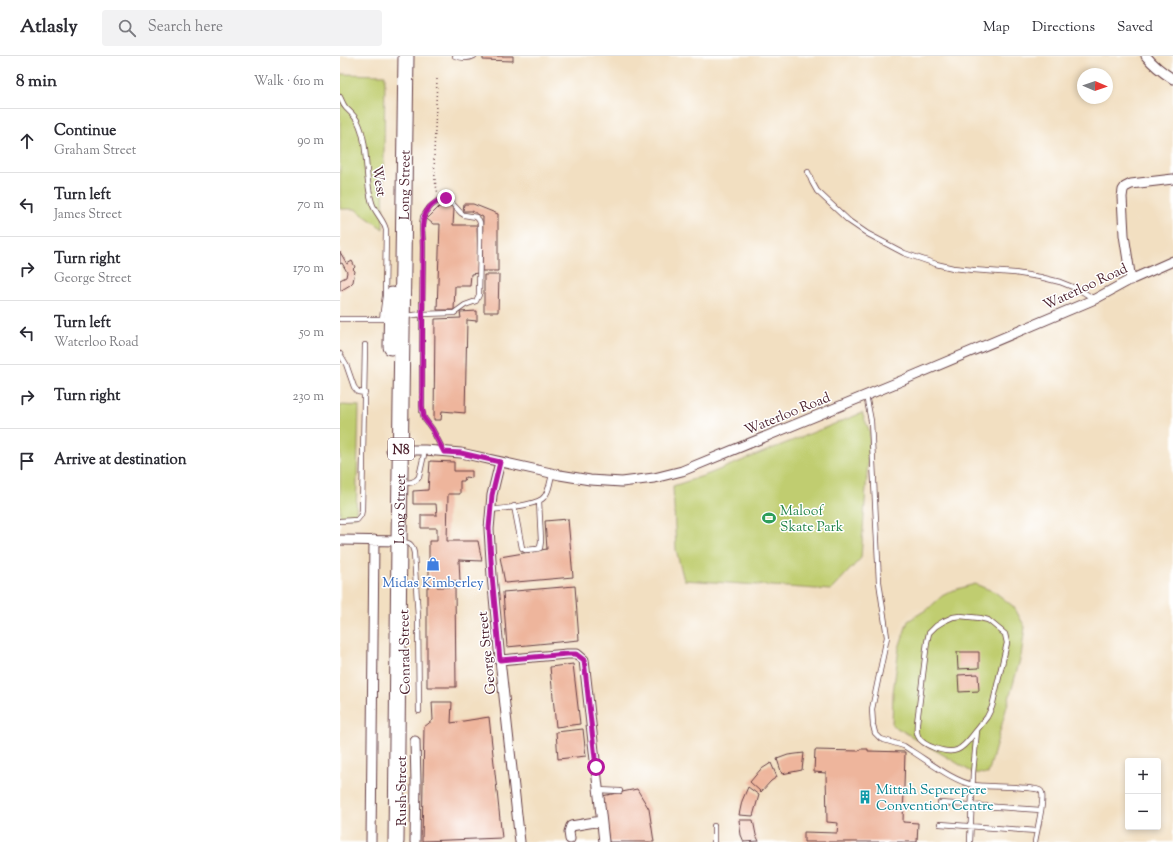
<!DOCTYPE html>
<html lang="en">
<head>
<meta charset="utf-8">
<style>
  :root { --surface:#fff; --page:#f2f2f3; --text:#2b2b33; --muted:#7c7c81; --line:#e1e1e2 }
  body { margin:0; font-family:"Sorts Mill Goudy",serif; background:var(--page); color:var(--text) }
  .controls { position:absolute; right:12px; bottom:12px; display:grid; overflow:hidden; border-radius:4px; box-shadow:0 2px 6px #0003 }
  .controls button { width:36px; height:36px; display:grid; place-items:center; padding:0; border:0; border-bottom:1px solid var(--line); background:var(--surface); color:var(--text); font:20px sans-serif }
  .compass { position:absolute; left:737px; top:12px; width:36px; height:36px; border-radius:50%; background:var(--surface); box-shadow:0 2px 6px #0003; rotate:92deg }
  .stop { position:absolute; width:12px; height:12px; margin:-9px; border:3px solid #b5179e; border-radius:50%; background:#fff }
  .stop.end { background:#b5179e; border-color:#fff; box-shadow:0 1px 4px #0008 }
  .list { margin:0; padding:0; list-style:none }
  h2 { display:flex; justify-content:space-between; align-items:center; height:52px; margin:0; padding:0 16px; font-size:17px }
  h2 small { font-size:13px; font-weight:400; color:var(--muted) }
  .list li { display:grid; grid-template-columns:26px 1fr auto; gap:12px; align-items:center; box-sizing:border-box; height:64px; padding:0 16px; border-top:1px solid var(--line) }
  .list b { display:block; font-size:15px; white-space:nowrap }
  .list p { margin:0; font-size:13px; white-space:nowrap; color:var(--muted) }
  .list em { font-size:13px; font-style:normal; color:var(--muted) }
  .icon { flex:none; width:22px; height:22px; fill:none; stroke:currentColor; stroke-width:2; stroke-linecap:round; stroke-linejoin:round }
  .map { position:relative; flex:none; width:833px; height:786px; overflow:hidden }
  header { display:flex; align-items:center; gap:24px; box-sizing:border-box; height:56px; padding:0 20px; background:var(--surface); border-bottom:1px solid var(--line) }
  header strong { font-size:19px }
  nav { display:flex; gap:22px; margin-inline-start:auto; font-size:14px }
  .search { width:280px; height:36px; background:var(--page); display:flex; align-items:center; gap:10px; box-sizing:border-box; padding:0 14px; border-radius:4px; color:var(--muted); font-size:15px }
  main { display:flex }
  aside { flex:1; background:var(--surface) }
  .map>svg:first-child { display:block }
  .green { fill:#c0cd6f; stroke:#85764d }
  .building { fill:#eeb59c }
  .lines { fill:none; stroke-linecap:round; stroke-linejoin:round }
  .service-casing { stroke:#633c42; stroke-width:6 }
  .minor-casing { stroke:#633c42; stroke-width:11 }
  .trunk-casing { stroke:#633c42; stroke-width:17 }
  .path { stroke:#633c42; stroke-width:1.5; stroke-dasharray:1 3; stroke-linecap:butt }
  .service { stroke:#fff; stroke-width:4.5 }
  .minor { stroke:#fff; stroke-width:9 }
  .trunk { stroke:#fff; stroke-width:15 }
  .route { stroke:#b5179e; stroke-width:5 }
  .labels { text-anchor:middle; stroke-width:3; stroke-linejoin:round; paint-order:stroke }
  .shield { fill:#fff; stroke:#80626b; stroke-width:1 }
  .shield-label { font-size:13px; font-weight:bold; fill:#4a1f2b }
  .street-label { font-size:14px; fill:#4a1f2b; stroke:#fff }
  .leisure-label { font-size:14px; fill:#27864d; stroke:#fff; text-anchor:start }
  .shop-label { font-size:14px; fill:#366cbe; stroke:#fff }
  .culture-label { font-size:14px; fill:#0d838f; stroke:#fff; text-anchor:start }
</style>
</head>
<body>
<header>
<strong>Atlasly</strong>
<div class="search"><svg class="icon" aria-label="search" viewBox="0 0 24 24"><circle cx="10" cy="10" r="6"/><path d="M15 15l6 6"/></svg>Search here</div>
<nav><a>Map</a><a>Directions</a><a>Saved</a></nav>
</header>
<main>
<aside>
<h2>8 min<small>Walk · 610 m</small></h2>
<ul class="list">
<li><svg class="icon" aria-label="ahead" viewBox="0 0 24 24"><path d="M12 20V5M6 11l6-6 6 6"/></svg><div><b>Continue</b><p>Graham Street</p></div><em>90 m</em></li>
<li><svg class="icon" aria-label="left" viewBox="0 0 24 24"><path d="M17 20v-9H6M10 6l-5 5 5 5"/></svg><div><b>Turn left</b><p>James Street</p></div><em>70 m</em></li>
<li><svg class="icon" aria-label="right" viewBox="0 0 24 24"><path d="M7 20v-9h11M14 6l5 5-5 5"/></svg><div><b>Turn right</b><p>George Street</p></div><em>170 m</em></li>
<li><svg class="icon" aria-label="left" viewBox="0 0 24 24"><path d="M17 20v-9H6M10 6l-5 5 5 5"/></svg><div><b>Turn left</b><p>Waterloo Road</p></div><em>50 m</em></li>
<li><svg class="icon" aria-label="right" viewBox="0 0 24 24"><path d="M7 20v-9h11M14 6l5 5-5 5"/></svg><div><b>Turn right</b></div><em>230 m</em></li>
<li><svg class="icon" aria-label="arrive" viewBox="0 0 24 24"><path d="M6 21V4h12l-3 4 3 4H6"/></svg><div><b>Arrive at destination</b></div></li>
</ul>
</aside>
<div class="map">
<svg width="833" height="786" viewBox="0 0 833 786">
  <rect width="100%" height="100%" fill="#fff"/>
  <filter id="ink" filterUnits="userSpaceOnUse"><feTurbulence type="fractalNoise" baseFrequency=".025" numOctaves="2"/><feDisplacementMap in="SourceGraphic" scale="8" xChannelSelector="R" yChannelSelector="G"/><feConvolveMatrix kernelMatrix="1 2 1 2 8 2 1 2 1" color-interpolation-filters="sRGB"/></filter>
  <filter id="wash" filterUnits="userSpaceOnUse"><feTurbulence type="fractalNoise" baseFrequency=".012" numOctaves="4" result="noise"/><feDisplacementMap in="SourceGraphic" scale="16" xChannelSelector="R" yChannelSelector="G"/><feGaussianBlur stdDeviation="0.9" result="paint"/><feColorMatrix in="noise" values="0 0 0 0 0 0 0 0 0 0 0 0 0 0 0 0 0 1.4 0 .05"/><feComposite in="paint" operator="in"/></filter>
  <g filter="url(#wash)">
    <rect width="100%" height="100%" fill="#f2dfc1"/>
    <path class="green" d="M 0,18 L 45,19 L 43,173 L 15,153 L 0,153 Z
      M 0,349 L 19,350 L 16,461 L 0,461 Z
      M 522,357 L 530,376 L 521,502 L 491,534 L 344,524 L 336,494 L 333,430 L 366,419 Z
      M 635,528 L 655,536 L 674,551 L 685,571 L 681,600 L 648,718 L 633,717 L 612,704 L 552,669 L 553,637 L 559,592 L 568,565 L 589,552 L 602,540 L 614,534 Z"/>
    <g id="blocks">
      <path class="building" d="M 143,0 L 173,0 L 173,5 L 143,4 Z
        M 106,144 L 114,153 L 113,169 L 137,169 L 138,217 L 131,218 L 130,230 L 115,230 L 114,254 L 97,254 L 100,168 L 93,168 L 87,163 Z
        M 124,148 L 133,148 L 158,158 L 158,215 L 142,215 L 143,161 L 132,155 L 123,155 Z
        M 0,196 L 7,208 L 12,205 L 15,211 L 13,213 L 15,215 L 13,226 L 10,229 L 0,235 L 0,224 L 6,221 L 7,216 L 2,207 L 0,208 Z
        M 144,219 L 159,219 L 158,256 L 144,256 Z
        M 137,255 L 137,265 L 127,264 L 125,357 L 102,355 L 101,364 L 94,364 L 95,263 L 121,262 L 120,256 Z
        M 90,405 L 114,406 L 114,415 L 132,415 L 132,422 L 125,421 L 124,425 L 120,425 L 120,438 L 108,438 L 107,485 L 138,485 L 142,505 L 119,504 L 120,525 L 98,524 L 97,531 L 115,531 L 116,631 L 87,631 L 87,531 L 89,531 L 89,485 L 97,485 L 97,472 L 81,472 L 81,459 L 97,459 L 96,448 L 73,448 L 73,435 L 88,434 Z
        M 228,463 L 233,521 L 165,527 L 160,501 L 207,493 L 205,465 Z
        M 235,530 L 239,584 L 167,591 L 163,536 Z
        M 617,596 L 639,596 L 639,612 L 618,613 Z
        M 233,608 L 240,668 L 216,671 L 210,611 Z
        M 638,618 L 639,635 L 619,636 L 618,619 Z
        M 92,646 L 112,646 L 111,667 L 149,661 L 162,782 L 82,785 L 84,671 L 93,664 Z
        M 243,673 L 246,700 L 218,703 L 216,676 Z
        M 520,693 L 528,693 L 528,695 L 565,696 L 563,766 L 578,767 L 577,786 L 464,786 L 464,776 L 497,777 L 498,767 L 487,766 L 486,717 L 474,716 L 475,694 L 519,695 Z
        M 464,697 L 462,714 L 442,718 L 437,703 L 448,699 Z
        M 431,707 L 437,721 L 431,725 L 421,736 L 410,726 L 420,714 Z
        M 408,731 L 419,739 L 413,760 L 399,759 L 402,745 Z
        M 297,733 L 309,753 L 314,786 L 269,786 L 262,740 Z
        M 399,764 L 413,764 L 416,779 L 419,785 L 404,786 L 401,779 Z"/>
    </g>
  </g>
  <g filter="url(#ink)">
    <use href="#blocks" fill-opacity="0" stroke="#633c42" stroke-width="1"/>
    <g class="lines">
      <g class="service-casing">
        <path id="service" d="M 115,0 C 121,2 128,3 134,0
          M 0,41 C 2,45 3,49 6,52 C 10,56 15,60 18,66 C 29,88 24,122 32,147 C 35,157 44,164 46,174 L 45,240 L 42,263
          M 468,116 L 472,126 L 477,135 L 509,165 L 528,178 L 564,197 L 596,208 L 613,212 L 633,214 L 675,217 L 700,221 L 720,226 L 740,234 L 754,243
          M 106,142 L 108,143 L 121,157 L 124,159 L 136,161 L 139,164 L 140,167 L 140,185 L 139,239 L 136,245 L 125,249 L 114,257 L 82,258 L 83,191 L 82,169 L 83,161 L 90,151 L 100,143 Z
          M 65,260 L 82,258 L 82,355 L 84,362 L 92,373 L 104,396
          M 0,263 L 44,263
          M 0,298 L 6,308 L 14,331 L 18,336 L 25,337
          M 526,339 L 531,365 L 539,526 L 547,581 L 532,653 L 533,669 L 535,677 L 541,683 L 564,690 L 570,694 C 588,705 614,726 634,729 C 644,731 697,730 701,735 C 706,740 696,778 695,786
          M 62,427 C 69,427 75,427 79,421 L 85,394
          M 174,450 L 182,492 L 185,494 L 197,493 L 200,492 L 201,485 L 199,445
          M 150,454 C 160,453 194,449 202,443 C 209,438 210,426 212,418
          M 0,465 L 17,464 L 21,459 L 22,454 L 25,289
          M 60,486 C 70,486 72,488 74,497 L 78,561 L 79,655
          M 258,734 L 280,735
          M 600,747 L 701,754
          M 600,768 L 697,775
          M 374,786 L 374,770
          M 630,786 L 633,717 L 637,674 L 647,661 L 652,651 L 667,587 L 665,578 L 648,564 L 640,562 L 620,560 L 613,561 L 604,565 L 596,570 L 589,577 L 587,586 L 577,667 C 577,671 576,676 578,680 C 582,690 607,698 617,694 C 625,691 631,681 637,674"/>
      </g>
      <g class="minor-casing">
        <path id="minor" d="M 806,0 C 814,10 822,16 833,23
          M 791,224 L 784,179 L 782,141 L 783,134 L 785,131 L 791,128 L 833,123
          M 51,394 L 85,394 L 121,397 L 220,419 L 250,424 L 282,426 L 314,422 L 342,415 L 561,325 L 755,243 L 788,225 L 833,205
          M 160,406 L 152,439 L 149,473 L 152,520 L 160,604 L 180,786
          M 0,484 L 59,485
          M 160,604 L 227,598 L 237,598 L 244,604 L 264,786
          M 230,783 L 229,776 L 231,770 L 261,765
          M 31,786 L 34,484
          M 75,786 L 76,726 L 75,685"/>
      </g>
      <g class="trunk-casing">
        <g id="trunk">
          <path d="M 51,291 L 52,239"/>
          <path id="s1" d="M 56,786 L 59,485 L 66,0"/>
        </g>
      </g>
      <path class="path" d="M 97,23 L 94,98 L 95,125 L 98,138"/>
      <use href="#service" class="service"/>
      <use href="#minor" class="minor"/>
      <use href="#trunk" class="trunk"/>
    </g>
  </g>
  <g class="lines" filter="url(#ink)">
    <path class="route" d="M 106,142 C 100,143 97,145 92,149 C 79,160 83,176 83,191 L 82,350 L 84,362 L 92,373 L 104,396 L 121,397 L 160,406 L 152,439 L 149,472 L 152,520 L 160,604 L 227,598 L 236,598 L 244,604 L 256,711"/>
  </g>
  <defs>
    <g id="stadium-bare" transform="scale(1.08)"><path d="M0-5a6.5 5 0 1 0 0 10a6.5 5 0 1 0 0-10ZM-3.5-1.8h7v3.6h-7Z" fill="#2e9e5b" stroke="#fff" stroke-width="2.5" paint-order="stroke"/></g>
    <g id="shop-bare" transform="scale(1.08)"><path d="M-5-2.5h2.3a2.7 3.5 0 0 1 5.4 0H5L5.5 6h-11ZM-1.5-2.5h3a1.5 2.3 0 0 0-3 0Z" fill="#3f7fe0" stroke="#fff" stroke-width="2.5" paint-order="stroke"/></g>
    <g id="building-bare" transform="scale(1.08)"><path d="M-4-6H4V6H1V3H-1V6H-4ZM-2.5-4.3h1.7v1.8h-1.7ZM.8-4.3h1.7v1.8H.8ZM-2.5-1h1.7V.8h-1.7ZM.8-1h1.7V.8H.8Z" fill="#0f9aa8" stroke="#fff" stroke-width="2.5" paint-order="stroke"/></g>
  </defs>
  <g fill-rule="evenodd">
    <use href="#stadium-bare" x="429" y="462"/>
    <use href="#shop-bare" x="93" y="508"/>
    <use href="#building-bare" x="525" y="741"/>
  </g>
  <g class="labels">
    <rect class="shield" x="48" y="382" width="26" height="22" rx="3"/>
    <g class="shield-label">
      <text x="61" y="398">N8</text>
    </g>
    <g class="street-label">
      <text transform="translate(40 125) rotate(81)" y="5">West</text>
      <text dy="5" stroke="none"><textPath href="#s1" startOffset="657">Long Street</textPath></text>
      <text transform="translate(745 230) rotate(-25)" y="5">Waterloo Road</text>
      <text transform="translate(447 357) rotate(-22)" y="5">Waterloo Road</text>
      <text dy="5" stroke="none"><textPath href="#s1" startOffset="333">Long Street</textPath></text>
      <text transform="translate(64 596) rotate(-91)" y="5">Conrad Street</text>
      <text transform="translate(146 597) rotate(-96)" y="5">George Street</text>
      <text transform="translate(61 735) rotate(-90)" y="5">Rush Street</text>
    </g>
    <g class="leisure-label">
      <text x="440" y="459">Maloof<tspan x="440" dy="16">Skate Park</tspan></text>
    </g>
    <g class="shop-label">
      <text x="93" y="531">Midas Kimberley</text>
    </g>
    <g class="culture-label">
      <text x="536" y="738">Mittah Seperepere<tspan x="536" dy="16">Convention Centre</tspan></text>
    </g>
  </g>
</svg>
<div class="controls">
<button>+</button>
<button>−</button>
</div>
<svg class="compass" viewBox="-18 -18 36 36"><path d="M0-13l5 13h-10z" fill="#e53935"/><path d="M0 13l5-13h-10z" fill="#7c7c81"/></svg>
<div class="stop" style="left:256px;top:711px"></div>
<div class="stop end" style="left:106px;top:142px"></div>
</div>
</main>
</body>
</html>
